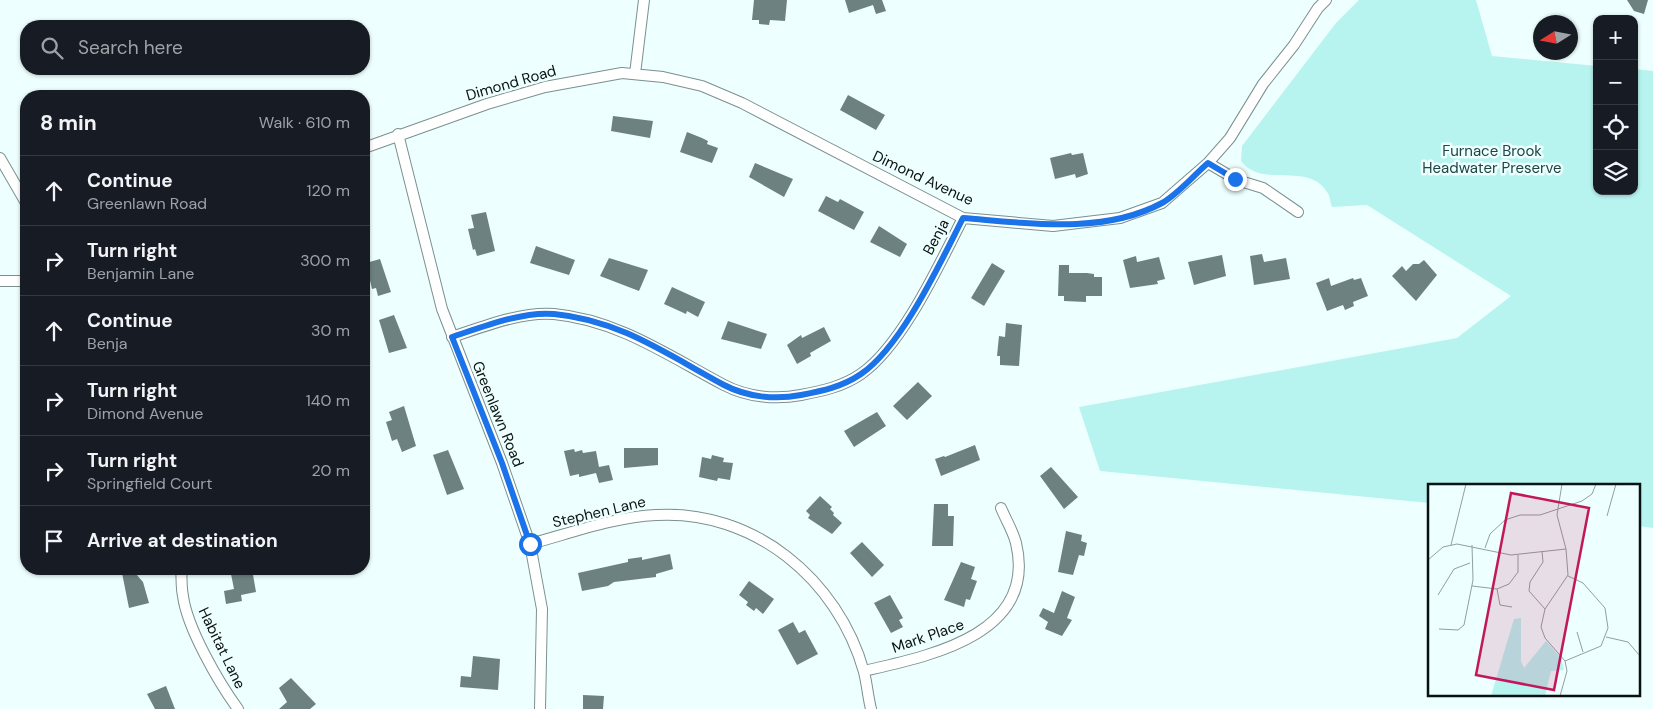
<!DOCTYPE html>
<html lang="en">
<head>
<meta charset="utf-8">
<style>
  :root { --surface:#171b24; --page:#20242c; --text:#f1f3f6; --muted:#9ea1a6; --line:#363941 }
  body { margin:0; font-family:"DM Sans",sans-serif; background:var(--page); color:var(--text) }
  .controls { position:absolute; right:15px; top:15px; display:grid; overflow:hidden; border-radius:10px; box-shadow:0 1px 4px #0004 }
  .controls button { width:45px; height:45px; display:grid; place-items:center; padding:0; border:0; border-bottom:1px solid var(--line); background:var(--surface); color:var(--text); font:25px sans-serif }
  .compass { position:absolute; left:1533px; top:15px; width:45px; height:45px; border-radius:50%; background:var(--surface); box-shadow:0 1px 4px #0004; rotate:259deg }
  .stop { position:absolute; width:15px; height:15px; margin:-11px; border:4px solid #1a73e8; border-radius:50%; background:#fff }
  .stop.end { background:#1a73e8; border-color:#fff; box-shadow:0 1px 5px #0008 }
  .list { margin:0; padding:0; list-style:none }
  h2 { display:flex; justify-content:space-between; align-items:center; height:65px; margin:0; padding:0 20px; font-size:21px }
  h2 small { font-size:16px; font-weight:400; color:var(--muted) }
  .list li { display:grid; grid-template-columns:32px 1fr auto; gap:15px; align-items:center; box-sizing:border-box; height:70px; padding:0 20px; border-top:1px solid var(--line) }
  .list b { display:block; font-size:19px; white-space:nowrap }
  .list p { margin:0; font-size:16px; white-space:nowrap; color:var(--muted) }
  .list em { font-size:16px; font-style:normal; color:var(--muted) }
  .icon { flex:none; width:28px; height:28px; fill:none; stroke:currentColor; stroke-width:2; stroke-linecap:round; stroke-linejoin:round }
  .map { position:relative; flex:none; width:1653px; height:709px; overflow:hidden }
  .search { position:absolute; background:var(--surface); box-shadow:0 1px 4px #0004; left:20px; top:20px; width:350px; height:55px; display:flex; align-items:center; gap:12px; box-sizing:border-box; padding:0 18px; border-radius:20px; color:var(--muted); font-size:19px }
  .panel { position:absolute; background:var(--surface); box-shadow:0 1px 4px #0004; left:20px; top:90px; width:350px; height:485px; border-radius:20px }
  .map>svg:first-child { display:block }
  .green { fill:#b7f4f0 }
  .building { fill:#6d8280 }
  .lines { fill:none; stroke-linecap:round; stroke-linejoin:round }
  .street-casing { stroke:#7b908f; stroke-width:12 }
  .street { stroke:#fff; stroke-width:10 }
  .route { stroke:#1a73e8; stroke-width:6 }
  .labels { text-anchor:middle; stroke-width:5; stroke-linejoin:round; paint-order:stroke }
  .street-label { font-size:15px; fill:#0a1211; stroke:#edfffe }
  .park-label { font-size:15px; fill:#1e4443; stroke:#edfffe }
  .inset-road { fill:none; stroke:#92a09f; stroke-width:1 }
  .view { fill:#c2185b; fill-opacity:0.15; stroke:#c2185b; stroke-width:2.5 }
  .inset-edge { fill:none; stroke:#0a1211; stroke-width:2.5 }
</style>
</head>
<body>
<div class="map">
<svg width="1653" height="709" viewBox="0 0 1653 709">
  <rect width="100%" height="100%" fill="#edfffe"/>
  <path class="green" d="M 1359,0 L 1476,0 L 1492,56 L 1597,66 L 1597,191 L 1634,191 L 1634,69 L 1653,71 L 1653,528 L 1639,526 L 1639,485 L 1429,485 L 1429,503 L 1100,471 L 1079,407 L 1457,338 L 1511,296 L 1367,205 L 1332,207 C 1330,202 1330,195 1327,192 C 1308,161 1261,189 1241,161 L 1242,146 L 1336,23 Z"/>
  <path class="building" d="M 754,0 L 787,0 L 785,21 L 770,20 L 769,25 L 759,24 L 759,20 L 752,20 Z
    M 845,0 L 882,0 L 886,11 L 876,14 L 873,5 L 849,13 Z
    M 1627,0 L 1648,0 L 1644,14 L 1634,11 Z
    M 848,95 L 885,115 L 876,130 L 840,110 Z
    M 613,116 L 653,121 L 650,138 L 611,131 Z
    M 687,132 L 702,138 L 708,141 L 707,144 L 718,148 L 712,163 L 680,152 Z
    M 1071,153 L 1072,155 L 1083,153 L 1088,174 L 1076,178 L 1075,174 L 1055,179 L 1050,158 Z
    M 755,163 L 793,179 L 784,197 L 749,177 Z
    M 826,196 L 838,202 L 840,199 L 864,212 L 854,230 L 818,211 Z
    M 486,212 L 495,251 L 477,256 L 475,249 L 473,250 L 468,229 L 474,228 L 471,215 Z
    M 879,226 L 907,244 L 900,257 L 870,242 Z
    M 536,246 L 575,260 L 569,275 L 530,263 Z
    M 1262,254 L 1264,262 L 1286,258 L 1290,279 L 1254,285 L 1250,256 Z
    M 1222,255 L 1226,276 L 1194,285 L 1188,262 Z
    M 1136,256 L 1137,262 L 1159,257 L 1165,279 L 1157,281 L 1158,284 L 1130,288 L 1123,260 Z
    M 609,258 L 648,270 L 639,291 L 600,276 Z
    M 380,259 L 391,292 L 378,296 L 376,288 L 372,289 L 366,263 Z
    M 1424,260 L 1437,275 L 1416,301 L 1392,276 L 1402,266 L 1406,271 L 1413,264 L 1419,264 Z
    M 992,263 L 1005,271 L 984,306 L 971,298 Z
    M 1059,265 L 1069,265 L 1069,273 L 1087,273 L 1094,274 L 1094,277 L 1102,277 L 1102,296 L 1086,296 L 1086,302 L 1064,301 L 1064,296 L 1058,296 Z
    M 1329,278 L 1331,286 L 1353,278 L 1354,280 L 1361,278 L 1368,296 L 1353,302 L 1354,306 L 1345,310 L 1343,305 L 1327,311 L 1316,283 Z
    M 672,287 L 705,302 L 698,317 L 687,311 L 686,314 L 664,304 Z
    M 394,315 L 407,348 L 389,353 L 379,320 Z
    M 728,321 L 767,334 L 761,349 L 721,339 Z
    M 1006,323 L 1022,325 L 1019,366 L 1000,365 L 1000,356 L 997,356 L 999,336 L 1005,337 Z
    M 824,327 L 831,341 L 810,353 L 811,356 L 797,364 L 787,345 L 801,335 L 802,338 Z
    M 918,382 L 932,396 L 907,420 L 893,406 Z
    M 404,406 L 416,446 L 402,452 L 397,439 L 392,441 L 386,422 L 392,420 L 389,412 Z
    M 877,412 L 886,426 L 854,447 L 844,431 Z
    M 975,445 L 980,460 L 941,476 L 935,459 L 944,456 L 945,457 Z
    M 624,448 L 658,448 L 658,465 L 624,468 Z
    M 574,449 L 575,452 L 582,450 L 583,453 L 596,451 L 599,467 L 609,465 L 613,480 L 599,483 L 596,473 L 579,477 L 579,474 L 570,476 L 564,451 Z
    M 448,450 L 464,489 L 447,495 L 433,455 Z
    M 712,455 L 724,458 L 723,462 L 733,463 L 730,480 L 718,478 L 717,481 L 699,477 L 702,457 L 711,459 Z
    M 1051,467 L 1078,497 L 1064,509 L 1040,476 Z
    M 820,496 L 832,507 L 830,509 L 834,513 L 833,515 L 842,523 L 832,534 L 808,518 L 810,515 L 806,511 Z
    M 934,504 L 948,504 L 948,516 L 954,516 L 953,546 L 932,546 Z
    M 1066,531 L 1082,535 L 1081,541 L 1087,543 L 1084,556 L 1079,555 L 1073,575 L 1058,572 Z
    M 862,542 L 884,565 L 872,577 L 850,553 Z
    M 670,554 L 673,569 L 656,574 L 656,577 L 614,582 L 608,586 L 582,591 L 578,573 L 628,562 L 628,559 L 642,557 L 642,560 Z
    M 961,562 L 975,567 L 971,579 L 977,581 L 970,600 L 966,599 L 964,607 L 944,600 Z
    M 135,569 L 136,574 L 143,582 L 149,603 L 129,608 L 122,573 Z
    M 230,569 L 252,569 L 256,592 L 241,595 L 242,601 L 226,604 L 224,591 L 234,589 Z
    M 749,581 L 774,599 L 763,614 L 756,608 L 754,611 L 746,605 L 748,602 L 739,595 Z
    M 1062,591 L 1075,597 L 1067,618 L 1072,620 L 1062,636 L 1045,629 L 1048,622 L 1039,616 L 1043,608 L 1054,613 Z
    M 890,595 L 903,618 L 899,620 L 903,627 L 891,633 L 874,603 Z
    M 793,622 L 799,633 L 805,630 L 818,654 L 797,665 L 778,630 Z
    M 473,656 L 500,659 L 498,690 L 460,687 L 461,676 L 471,677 Z
    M 291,678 L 316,704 L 310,709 L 279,709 L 287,702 L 279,688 Z
    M 166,686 L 175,709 L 155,709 L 147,694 Z
    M 583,695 L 604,696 L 603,709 L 583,709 Z"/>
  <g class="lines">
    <g class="street-casing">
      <path id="street" d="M 635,74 L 644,0
        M 398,134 L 442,309 L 502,463 L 530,544 L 542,609 L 540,709
        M 364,148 L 487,104 L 545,87 L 622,73 L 663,77 L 702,86 L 742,103 L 963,218 L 1053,226 L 1120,218 L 1162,203 L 1208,163 L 1230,138 L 1263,84 L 1294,45 L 1318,8 L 1326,0
        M 0,158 L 26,203
        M 1208,163 L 1237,180 L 1263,188 L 1298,212
        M 0,281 L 26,281
        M 452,337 C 482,327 523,311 554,314 C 618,320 669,356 724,385 C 747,397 775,400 801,395 C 822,391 842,387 861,374 C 902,346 940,263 963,218
        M 530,544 C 571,533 614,517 656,515 C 753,509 838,579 864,672 C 867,684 868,697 871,709
        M 181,569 C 182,578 181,587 183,596 C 187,628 219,683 238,709
        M 864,671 C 929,656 1038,635 1016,543 C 1013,531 1006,520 1001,508"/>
    </g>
    <use href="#street" class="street"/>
  </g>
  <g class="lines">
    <path class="route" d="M 530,544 L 502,463 L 452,337 C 482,327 523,311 554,314 C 620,320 668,355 724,385 C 747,397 775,400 801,395 C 822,391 842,387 861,374 C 902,346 940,263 963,218 C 1026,223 1103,235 1162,203 C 1178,194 1194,175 1208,163 L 1235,179"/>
  </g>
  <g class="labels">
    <g class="street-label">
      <text transform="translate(511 83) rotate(-16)" y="5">Dimond Road</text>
      <text transform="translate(923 178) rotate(25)" y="5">Dimond Avenue</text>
      <text transform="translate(936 237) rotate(-62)" y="5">Benja</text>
      <text transform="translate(498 414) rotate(68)" y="5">Greenlawn Road</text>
      <text transform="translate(599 512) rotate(-13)" y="5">Stephen Lane</text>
      <text transform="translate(928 636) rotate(-19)" y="5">Mark Place</text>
      <text transform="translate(222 648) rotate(64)" y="5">Habitat Lane</text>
    </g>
    <g class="park-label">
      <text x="1492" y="156">Furnace Brook<tspan x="1492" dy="17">Headwater Preserve</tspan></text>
    </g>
  </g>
  <g transform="translate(1428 484)">
    <rect width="212" height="212" fill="#edfffe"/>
    <path d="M 93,134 L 93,177 L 96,184 L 118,157 L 133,174 L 136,186 L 123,187 L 117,212 L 63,212 L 86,135 Z" fill="#b7f4f0"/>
    <path class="inset-road" d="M 179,32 L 188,0M 23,61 L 38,0M 57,64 L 62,50 L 77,36 L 92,31 L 112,31 L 154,17 L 164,10 L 168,0M 114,67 L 115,78 L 102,98 L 101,107 L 117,125M 0,76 L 15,63 L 29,60 L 83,71 L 138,65M 44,102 L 69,105 L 81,100 L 90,88 L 90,71M 69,105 L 72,121 L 84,123M 10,111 L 26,85 L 42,79M 11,145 L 30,146 L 36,141 L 45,96 L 44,61M 149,148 L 155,168M 178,153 L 200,158 L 212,172M 137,177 L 173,162 L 180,144 L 177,124 L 155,99 L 140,92M 132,212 L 139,187 L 137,177 L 117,154 L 113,143 L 117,125 L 140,91 L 138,65 L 129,31 L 134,0"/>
    <path class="view" d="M 83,9 L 161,24 L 126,206 L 48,191 Z"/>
    <rect width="212" height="212" class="inset-edge"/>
  </g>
</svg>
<div class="controls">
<button>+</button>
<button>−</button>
<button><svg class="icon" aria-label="locate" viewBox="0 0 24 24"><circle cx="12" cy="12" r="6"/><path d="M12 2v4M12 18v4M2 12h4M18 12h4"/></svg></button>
<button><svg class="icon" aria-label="layers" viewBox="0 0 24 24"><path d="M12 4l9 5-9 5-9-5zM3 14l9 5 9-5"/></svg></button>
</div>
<svg class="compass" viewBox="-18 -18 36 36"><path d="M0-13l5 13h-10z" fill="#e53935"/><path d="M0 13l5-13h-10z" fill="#9ea1a6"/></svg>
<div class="stop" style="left:530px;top:544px"></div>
<div class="stop end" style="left:1235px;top:179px"></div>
<div class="search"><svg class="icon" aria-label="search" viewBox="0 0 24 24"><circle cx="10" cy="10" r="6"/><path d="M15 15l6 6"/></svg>Search here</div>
<section class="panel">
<h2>8 min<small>Walk · 610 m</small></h2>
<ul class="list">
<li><svg class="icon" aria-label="ahead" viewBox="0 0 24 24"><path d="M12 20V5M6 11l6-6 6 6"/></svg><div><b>Continue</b><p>Greenlawn Road</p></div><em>120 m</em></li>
<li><svg class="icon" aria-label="right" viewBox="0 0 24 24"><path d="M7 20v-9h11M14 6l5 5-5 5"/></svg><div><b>Turn right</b><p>Benjamin Lane</p></div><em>300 m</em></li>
<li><svg class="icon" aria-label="ahead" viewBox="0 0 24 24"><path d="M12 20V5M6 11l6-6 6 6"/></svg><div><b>Continue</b><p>Benja</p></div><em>30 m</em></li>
<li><svg class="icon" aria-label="right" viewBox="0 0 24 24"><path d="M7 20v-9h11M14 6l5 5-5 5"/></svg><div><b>Turn right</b><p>Dimond Avenue</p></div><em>140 m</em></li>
<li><svg class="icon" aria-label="right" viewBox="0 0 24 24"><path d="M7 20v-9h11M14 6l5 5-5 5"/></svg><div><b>Turn right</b><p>Springfield Court</p></div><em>20 m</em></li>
<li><svg class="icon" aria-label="arrive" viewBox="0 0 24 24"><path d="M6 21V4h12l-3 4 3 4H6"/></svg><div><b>Arrive at destination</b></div></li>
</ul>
</section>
</div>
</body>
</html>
